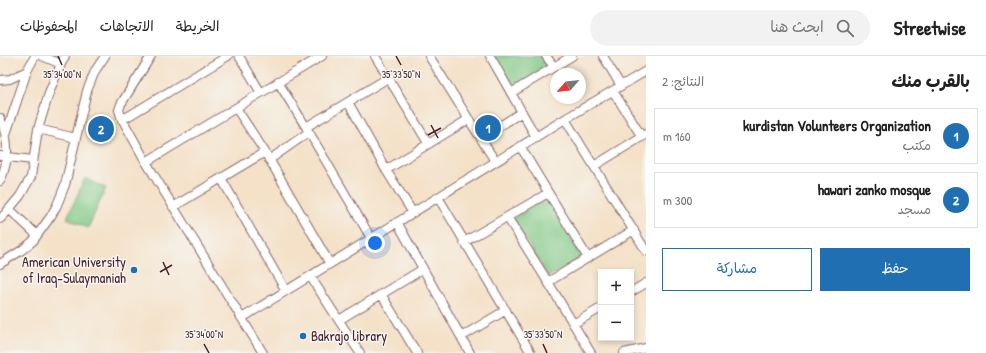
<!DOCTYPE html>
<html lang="ar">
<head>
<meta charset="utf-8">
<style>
  :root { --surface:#fff; --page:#f2f2f2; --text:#222; --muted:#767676; --line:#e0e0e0; --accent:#1f6fb2 }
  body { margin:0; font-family:"Patrick Hand","Playpen Sans Arabic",sans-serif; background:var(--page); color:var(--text); direction:rtl }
  .controls { position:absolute; right:12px; bottom:12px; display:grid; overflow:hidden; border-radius:0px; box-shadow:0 2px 6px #0003 }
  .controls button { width:36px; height:36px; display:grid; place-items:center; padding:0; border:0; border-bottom:1px solid var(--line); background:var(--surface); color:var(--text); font:20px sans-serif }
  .compass { position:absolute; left:550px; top:12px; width:36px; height:36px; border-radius:50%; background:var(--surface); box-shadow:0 2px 6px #0003; rotate:243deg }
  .you { position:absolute; left:375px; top:187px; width:14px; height:14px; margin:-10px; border:3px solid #fff; border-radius:50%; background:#1a73e8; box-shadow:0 0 0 6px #1a73e833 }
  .badge { display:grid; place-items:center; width:26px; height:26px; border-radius:50%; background:var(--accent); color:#fff; font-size:13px; font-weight:700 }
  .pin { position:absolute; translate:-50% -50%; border:2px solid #fff; box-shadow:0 1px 4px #0006 }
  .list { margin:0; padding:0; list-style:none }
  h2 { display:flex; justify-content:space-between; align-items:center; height:52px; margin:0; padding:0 16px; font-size:17px }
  h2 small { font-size:13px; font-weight:400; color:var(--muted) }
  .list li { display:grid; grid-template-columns:26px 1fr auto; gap:12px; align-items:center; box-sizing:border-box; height:56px; margin:0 8px 8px; padding:0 8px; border:1px solid var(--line); border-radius:0px }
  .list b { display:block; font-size:15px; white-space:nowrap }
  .list p { margin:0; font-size:13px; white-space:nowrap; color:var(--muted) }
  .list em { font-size:13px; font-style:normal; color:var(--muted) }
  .actions { display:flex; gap:8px; padding:12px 16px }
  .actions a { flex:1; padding:9px 0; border:1px solid var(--accent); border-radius:0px; text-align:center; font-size:14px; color:var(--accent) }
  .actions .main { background:var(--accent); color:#fff }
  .icon { flex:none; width:22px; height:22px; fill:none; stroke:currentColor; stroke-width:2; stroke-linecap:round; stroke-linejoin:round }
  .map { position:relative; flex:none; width:646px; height:297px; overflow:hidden; direction:ltr }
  header { display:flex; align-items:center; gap:24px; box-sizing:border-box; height:56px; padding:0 20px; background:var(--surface); border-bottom:1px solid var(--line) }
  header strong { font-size:19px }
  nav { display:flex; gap:22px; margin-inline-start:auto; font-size:14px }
  .search { width:280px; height:36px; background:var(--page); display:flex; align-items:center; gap:10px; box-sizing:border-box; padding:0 14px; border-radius:22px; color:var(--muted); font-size:15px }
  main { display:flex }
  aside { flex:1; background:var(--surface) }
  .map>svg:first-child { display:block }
  .green { fill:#80c783; stroke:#657357 }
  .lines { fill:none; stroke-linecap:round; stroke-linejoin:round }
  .street-casing { stroke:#866362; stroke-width:10 }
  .street { stroke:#fff; stroke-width:8 }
  .ticks { fill:none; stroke:#4a1f2b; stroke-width:1.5 }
  .poi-dot { fill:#1f6fb2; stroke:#f6f6f2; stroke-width:1.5 }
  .labels { text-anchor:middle; stroke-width:3; stroke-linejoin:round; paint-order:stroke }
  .poi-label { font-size:14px; fill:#4a1f2b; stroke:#f6f6f2; text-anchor:end }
  .ticks-label { font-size:10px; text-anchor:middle; fill:#4a1f2b; stroke:#f6f6f2; stroke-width:3; stroke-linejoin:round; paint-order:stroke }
</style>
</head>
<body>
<header>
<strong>Streetwise</strong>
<div class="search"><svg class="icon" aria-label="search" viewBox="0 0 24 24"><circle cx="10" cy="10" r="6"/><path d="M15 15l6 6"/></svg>ابحث هنا</div>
<nav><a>الخريطة</a><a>الاتجاهات</a><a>المحفوظات</a></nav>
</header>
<main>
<aside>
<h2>بالقرب منك<small>النتائج: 2</small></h2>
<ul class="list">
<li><span class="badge">1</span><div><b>kurdistan Volunteers Organization</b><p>مكتب</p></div><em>160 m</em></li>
<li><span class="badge">2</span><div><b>hawari zanko mosque</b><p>مسجد</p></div><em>300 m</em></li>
</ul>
<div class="actions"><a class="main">حفظ</a><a>مشاركة</a></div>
</aside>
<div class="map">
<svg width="646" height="297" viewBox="0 0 646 297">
  <rect width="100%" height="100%" fill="#f6f6f2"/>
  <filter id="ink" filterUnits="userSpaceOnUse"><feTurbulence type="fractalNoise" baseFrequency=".025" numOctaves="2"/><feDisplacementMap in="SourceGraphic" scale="8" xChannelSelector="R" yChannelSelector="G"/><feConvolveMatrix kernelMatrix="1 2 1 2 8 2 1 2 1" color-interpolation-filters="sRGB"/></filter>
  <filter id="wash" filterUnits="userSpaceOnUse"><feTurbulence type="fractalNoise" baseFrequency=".012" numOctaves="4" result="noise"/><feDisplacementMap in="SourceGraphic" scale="16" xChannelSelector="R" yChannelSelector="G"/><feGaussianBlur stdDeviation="0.9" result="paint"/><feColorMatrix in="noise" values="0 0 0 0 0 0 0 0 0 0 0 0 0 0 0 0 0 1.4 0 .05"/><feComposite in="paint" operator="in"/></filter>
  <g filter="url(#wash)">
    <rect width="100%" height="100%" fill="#f4e1c8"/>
    <path class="green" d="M 495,0 L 541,0 L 548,12 L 514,32 Z
      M 85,122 L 106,132 L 88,172 L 67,162 Z
      M 547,142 L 582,201 L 548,221 L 513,162 Z"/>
  </g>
  <g filter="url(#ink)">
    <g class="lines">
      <g class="street-casing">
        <path id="street" d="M 42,0 L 61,8
          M 151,0 L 121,48 L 119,54 L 121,61 L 146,106 L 263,297
          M 239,0 L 261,37
          M 375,0 L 428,87
          M 429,0 L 495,105
          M 490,0 L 536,81
          M 546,0 L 554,11
          M 603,0 L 621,30
          M 0,24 L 10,23 L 27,15
          M 278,26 L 306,71 L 348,46 L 386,114 L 413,157
          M 613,35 L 642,81
          M 511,37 L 572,0
          M 348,46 L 388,22
          M 236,52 L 265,96
          M 0,62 C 9,83 10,104 0,125
          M 565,63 L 646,195
          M 122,64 L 228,0
          M 306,71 L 371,182
          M 38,73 L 76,82
          M 6,78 L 27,15 L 35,0
          M 481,82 L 522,56
          M 520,90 L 588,202
          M 0,100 L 33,104
          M 269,104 L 309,76
          M 146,106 L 322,0
          M 594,110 L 646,78
          M 386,114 L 469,63
          M 221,122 L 286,235
          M 438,141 L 531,297
          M 173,151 L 265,96 L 330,208
          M 9,153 L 37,179
          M 507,161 L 548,226 L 591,297
          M 0,163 L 5,158 L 20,140 L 31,121 L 38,73 L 50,34 L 61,8 L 65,0
          M 397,166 L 470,297
          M 464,186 L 548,137
          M 0,208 L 22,194 L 33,185 L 51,160 L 57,149 L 65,129 L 87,35 L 95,15 L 105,0
          M 310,220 L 360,297
          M 548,226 L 634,174
          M 631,236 L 646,227
          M 381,238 L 417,297
          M 242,262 L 565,63 L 646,15
          M 339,264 L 423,213
          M 573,268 L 601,252
          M 461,281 L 506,254
          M 624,297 L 646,292"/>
      </g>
      <use href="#street" class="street"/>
    </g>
  </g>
  <path class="ticks" d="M 58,0 L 62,9M 396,0 L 401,9M 431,69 L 438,82M 428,79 L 441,72M 163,206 L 169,219M 160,216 L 172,209M 204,288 L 209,297M 543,288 L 547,297"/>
  <g class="poi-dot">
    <circle cx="134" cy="214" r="4"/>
    <circle cx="303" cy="280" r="4"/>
  </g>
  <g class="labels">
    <g class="poi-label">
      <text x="126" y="211">American University<tspan x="126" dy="16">of Iraq-Sulaymaniah</tspan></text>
      <text x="311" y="285" text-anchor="start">Bakrajo library</text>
    </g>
  </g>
  <g class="ticks-label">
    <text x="62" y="22">35°34'00"N</text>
    <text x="401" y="22">35°33'50"N</text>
    <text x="204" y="282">35°34'00"N</text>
    <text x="543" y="282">35°33'50"N</text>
  </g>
</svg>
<div class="controls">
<button>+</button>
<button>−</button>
</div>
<svg class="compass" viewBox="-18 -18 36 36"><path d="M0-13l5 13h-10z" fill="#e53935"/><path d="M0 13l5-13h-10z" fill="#767676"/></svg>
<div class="you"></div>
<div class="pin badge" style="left:488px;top:72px">1</div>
<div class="pin badge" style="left:101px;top:73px">2</div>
</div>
</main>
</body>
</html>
